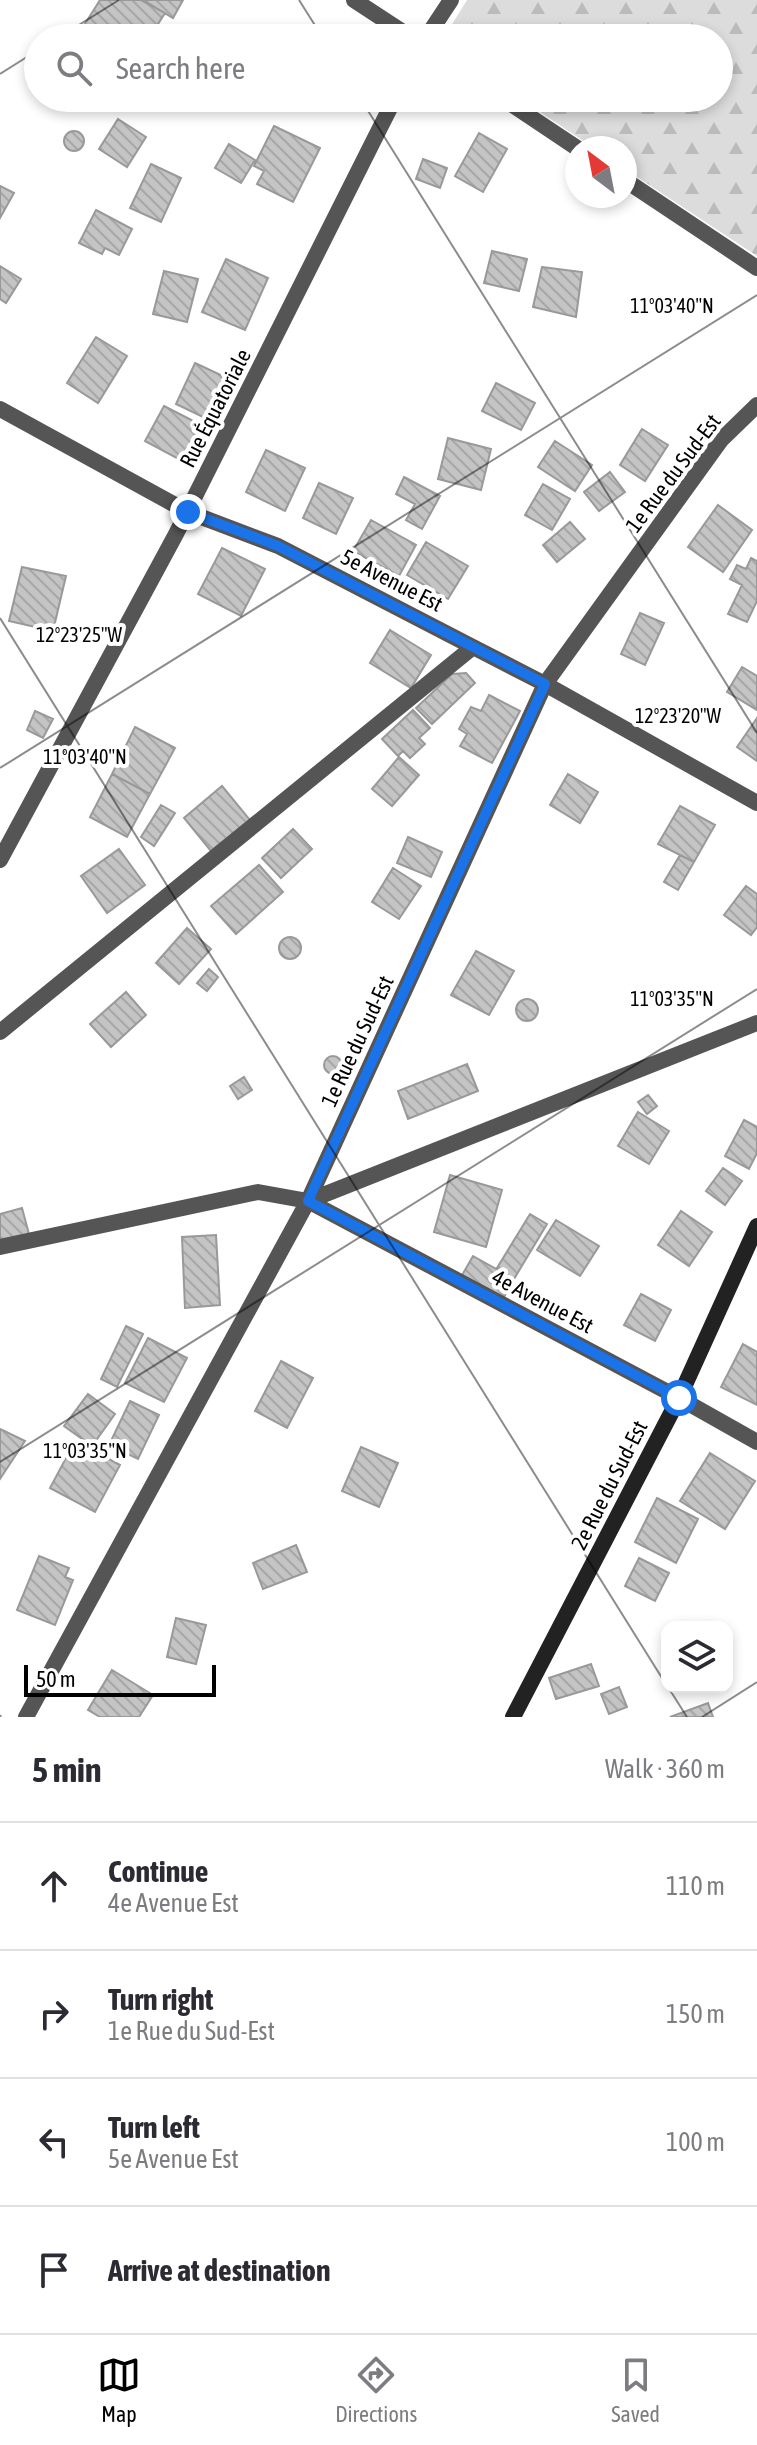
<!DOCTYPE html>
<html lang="en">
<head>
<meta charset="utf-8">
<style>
  :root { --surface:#fff; --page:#f2f2f3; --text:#2b2b33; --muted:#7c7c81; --line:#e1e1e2; --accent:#000 }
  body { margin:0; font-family:"Asap Condensed",sans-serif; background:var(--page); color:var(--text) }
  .controls { position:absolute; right:24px; bottom:24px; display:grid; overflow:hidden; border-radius:16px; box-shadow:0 4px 12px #0003 }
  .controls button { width:72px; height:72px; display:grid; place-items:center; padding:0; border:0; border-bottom:2px solid var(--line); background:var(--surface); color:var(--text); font:40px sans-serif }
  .compass { position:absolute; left:565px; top:136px; width:72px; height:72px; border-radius:50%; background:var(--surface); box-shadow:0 4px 12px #0003; rotate:328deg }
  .scale { position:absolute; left:24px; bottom:20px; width:192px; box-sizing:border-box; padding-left:8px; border:4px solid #000; border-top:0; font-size:22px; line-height:28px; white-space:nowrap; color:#000; -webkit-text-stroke:6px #fff; paint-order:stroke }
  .stop { position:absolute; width:24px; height:24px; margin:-18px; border:6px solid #1a73e8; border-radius:50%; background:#fff }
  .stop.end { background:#1a73e8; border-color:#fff; box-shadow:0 2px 8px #0008 }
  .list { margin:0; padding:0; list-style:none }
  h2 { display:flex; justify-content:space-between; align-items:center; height:104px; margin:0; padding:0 32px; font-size:34px }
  h2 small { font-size:26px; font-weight:400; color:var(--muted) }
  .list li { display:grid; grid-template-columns:52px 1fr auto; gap:24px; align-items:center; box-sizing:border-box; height:128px; padding:0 32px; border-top:2px solid var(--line) }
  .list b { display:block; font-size:30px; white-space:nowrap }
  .list p { margin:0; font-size:26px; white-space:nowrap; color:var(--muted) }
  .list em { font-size:26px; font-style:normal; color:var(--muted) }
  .icon { flex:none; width:44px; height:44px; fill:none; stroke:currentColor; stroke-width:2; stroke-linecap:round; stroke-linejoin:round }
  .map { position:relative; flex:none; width:757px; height:1717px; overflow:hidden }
  .search { position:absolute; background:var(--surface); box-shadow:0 4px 12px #0003; left:24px; right:24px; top:24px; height:88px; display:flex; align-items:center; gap:20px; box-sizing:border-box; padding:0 28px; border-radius:44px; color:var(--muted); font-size:30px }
  .sheet { height:616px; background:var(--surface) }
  nav { display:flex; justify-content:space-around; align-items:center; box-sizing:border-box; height:112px; border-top:2px solid var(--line); background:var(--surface); font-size:22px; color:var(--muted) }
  nav a { display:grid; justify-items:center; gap:4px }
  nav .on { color:var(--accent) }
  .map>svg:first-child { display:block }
  .forest { fill:url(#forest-firs) }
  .building { fill:url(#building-back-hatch); stroke:#999; stroke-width:2 }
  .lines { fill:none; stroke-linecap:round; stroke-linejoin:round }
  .street { stroke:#555; stroke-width:16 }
  .secondary { stroke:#222; stroke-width:16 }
  .route { stroke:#1a73e8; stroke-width:10 }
  .ticks { fill:none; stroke:#000; stroke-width:2; stroke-opacity:0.45 }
  .labels { text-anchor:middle; stroke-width:8; stroke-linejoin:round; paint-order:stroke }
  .street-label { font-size:22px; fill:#000; stroke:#fff }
  .ticks-label { font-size:20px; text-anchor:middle; fill:#000; stroke:#fff; stroke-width:8; stroke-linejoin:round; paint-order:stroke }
</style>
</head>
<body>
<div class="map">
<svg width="757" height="1717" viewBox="0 0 757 1717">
  <defs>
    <pattern id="forest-firs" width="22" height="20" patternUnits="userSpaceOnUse" patternTransform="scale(2)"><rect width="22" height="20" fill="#dcdcdc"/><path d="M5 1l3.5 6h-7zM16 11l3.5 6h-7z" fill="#bbb"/></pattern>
    <pattern id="building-back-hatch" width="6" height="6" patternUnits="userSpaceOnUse" patternTransform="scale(2)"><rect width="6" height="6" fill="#c4c4c4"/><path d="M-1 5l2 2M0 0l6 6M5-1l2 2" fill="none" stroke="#a7a7a7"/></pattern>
  </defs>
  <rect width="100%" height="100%" fill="#fff"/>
  <path class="forest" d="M 467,0 L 757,0 L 757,256 L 625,169 L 625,148 L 594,148 L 519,98 L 719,98 L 719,38 L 449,38 L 446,34 Z"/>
  <path class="building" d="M 100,0 L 141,0 L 165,13 L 149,38 L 100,38 L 83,27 Z
    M 143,0 L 183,0 L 173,18 Z
    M 118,119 L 146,137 L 127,167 L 99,149 Z
    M 274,126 L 320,148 L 293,202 L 257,184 L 264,171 L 254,166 Z
    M64 141a10 10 0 1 1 20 0a10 10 0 1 1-20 0Z
    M 479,133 L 507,149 L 483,192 L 455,176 Z
    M 229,144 L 255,160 L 241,183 L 215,168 Z
    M 423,159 L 447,168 L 440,188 L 416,179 Z
    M 151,164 L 181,178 L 161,222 L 130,208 Z
    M 0,186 L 14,193 L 0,218 Z
    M 96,210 L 132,229 L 119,255 L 105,248 L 102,254 L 79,243 Z
    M 492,251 L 527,259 L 519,291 L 484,283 Z
    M 226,259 L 268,278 L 245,330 L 202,312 Z
    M 0,266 L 21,279 L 6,303 L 0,299 Z
    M 542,267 L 582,272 L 576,317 L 533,307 Z
    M 164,271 L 198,279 L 187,322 L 153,314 Z
    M 96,337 L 127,356 L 98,403 L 67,383 Z
    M 195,363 L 227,378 L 207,419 L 176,404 Z
    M 496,383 L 535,403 L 521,430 L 482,411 Z
    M 164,406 L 205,427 L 186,463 L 145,441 Z
    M 642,429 L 668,445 L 645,481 L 620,465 Z
    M 448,438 L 491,449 L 481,490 L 438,479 Z
    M 555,441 L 592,465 L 575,491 L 538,467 Z
    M 266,450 L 305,468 L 285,511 L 246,492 Z
    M 610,472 L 625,492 L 599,511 L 584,492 Z
    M 404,477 L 440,496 L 422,529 L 406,520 L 415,504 L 396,494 Z
    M 319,483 L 353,498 L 336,534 L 303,518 Z
    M 543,484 L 570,499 L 552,530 L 525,515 Z
    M 718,505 L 752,530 L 723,572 L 688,547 Z
    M 371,520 L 416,545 L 399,576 L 353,551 Z
    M 570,522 L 585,539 L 557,562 L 543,545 Z
    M 426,542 L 468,566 L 448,599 L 407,575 Z
    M 222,548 L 265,569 L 241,616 L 198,594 Z
    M 751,558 L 757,561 L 757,601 L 747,622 L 728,614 L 742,585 L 730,579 L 737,565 L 746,569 Z
    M 22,567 L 66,576 L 53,631 L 9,621 Z
    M 640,613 L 664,623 L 645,665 L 621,654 Z
    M 390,630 L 431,655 L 411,688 L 370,663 Z
    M 742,667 L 757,676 L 757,710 L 727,692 Z
    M 466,673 L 475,683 L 432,724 L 416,708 L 452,674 Z
    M 489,695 L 520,711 L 492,763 L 460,746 L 467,734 L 459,729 L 471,707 L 481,711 Z
    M 413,710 L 430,728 L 419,738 L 425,744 L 410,758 L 403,751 L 398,756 L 382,739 Z
    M 35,711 L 53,719 L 43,738 L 27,730 Z
    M 757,718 L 757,761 L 737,747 Z
    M 135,727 L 175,748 L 150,794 L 112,774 Z
    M 399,757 L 419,775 L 392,806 L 372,789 Z
    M 112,774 L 150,794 L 127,837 L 90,817 Z
    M 568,774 L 598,792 L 580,823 L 550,805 Z
    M 222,786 L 250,820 L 211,851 L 184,818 Z
    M 161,805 L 175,813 L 154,846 L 141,837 Z
    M 680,806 L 715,825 L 694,862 L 658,844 Z
    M 293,829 L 312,849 L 281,878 L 262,858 Z
    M 408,837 L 442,852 L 431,877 L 397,863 Z
    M 119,849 L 145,885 L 107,913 L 81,876 Z
    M 680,855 L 694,862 L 678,890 L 664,882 Z
    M 259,865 L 283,892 L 236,934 L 211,906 Z
    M 393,868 L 421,886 L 399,919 L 372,902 Z
    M 746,886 L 757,894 L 757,927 L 751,935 L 724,915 Z
    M 187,928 L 211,949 L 179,984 L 156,963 Z
    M279 948a11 11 0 1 1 22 0a11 11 0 1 1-22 0Z
    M 476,951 L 514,971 L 489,1015 L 451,995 Z
    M 209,969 L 218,977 L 207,991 L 197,983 Z
    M 126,992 L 146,1015 L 111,1047 L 90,1024 Z
    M516 1010a11 11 0 1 1 22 0a11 11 0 1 1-22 0Z
    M324 1065a9 9 0 1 1 18 0a9 9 0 1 1-18 0Z
    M 467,1064 L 478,1091 L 408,1119 L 398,1091 Z
    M 244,1077 L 252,1090 L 238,1099 L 230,1086 Z
    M 648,1095 L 657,1106 L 647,1114 L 638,1102 Z
    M 638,1112 L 669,1131 L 649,1164 L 618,1146 Z
    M 744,1120 L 757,1127 L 757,1153 L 749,1169 L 725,1156 Z
    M 723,1168 L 742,1181 L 725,1205 L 706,1191 Z
    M 450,1175 L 502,1190 L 486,1247 L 434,1232 Z
    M 22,1208 L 29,1234 L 0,1242 L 0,1214 Z
    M 681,1211 L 712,1232 L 689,1266 L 658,1245 Z
    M 530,1214 L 547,1224 L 514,1279 L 497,1268 Z
    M 556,1220 L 599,1246 L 580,1276 L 537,1250 Z
    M 216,1235 L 220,1305 L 185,1308 L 182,1237 Z
    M 473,1256 L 514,1279 L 503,1299 L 461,1277 Z
    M 641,1294 L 671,1310 L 655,1341 L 624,1325 Z
    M 126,1326 L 143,1334 L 117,1387 L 101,1379 Z
    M 148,1338 L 187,1358 L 164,1402 L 125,1383 Z
    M 743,1344 L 757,1352 L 757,1405 L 721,1387 Z
    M 281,1361 L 313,1378 L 287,1428 L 255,1411 Z
    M 88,1394 L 115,1414 L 92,1446 L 64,1426 Z
    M 130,1401 L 159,1415 L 138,1459 L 109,1445 Z
    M 0,1429 L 25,1441 L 0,1479 Z
    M 75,1441 L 120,1465 L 95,1512 L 50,1488 Z
    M 361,1447 L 398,1463 L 379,1507 L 342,1491 Z
    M 710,1453 L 755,1481 L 725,1529 L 680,1501 Z
    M 657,1498 L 698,1519 L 676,1563 L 635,1542 Z
    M 296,1545 L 307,1572 L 263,1589 L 253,1563 Z
    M 39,1556 L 69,1568 L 65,1577 L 73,1580 L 55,1625 L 17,1610 Z
    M 639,1558 L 669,1573 L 655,1601 L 625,1586 Z
    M 176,1618 L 206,1625 L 196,1664 L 167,1657 Z
    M 591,1664 L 599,1686 L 556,1699 L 549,1678 Z
    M 112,1670 L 153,1695 L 139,1717 L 100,1717 L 88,1710 Z
    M 619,1687 L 627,1707 L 609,1714 L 601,1694 Z
    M 708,1703 L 713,1717 L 670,1717 Z"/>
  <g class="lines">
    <path class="street" d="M 354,0 L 412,38
      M 426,38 L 451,0
      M 502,98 L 577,148
      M 625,180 L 757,268
      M 0,409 L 188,512 L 278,546 L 473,647 L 545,684 L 757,803
      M 0,860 L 176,534 L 395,98
      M 0,1032 L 473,647
      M 308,1201 L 679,1398 L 757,1442
      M 0,1247 L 258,1192 L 308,1201 L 757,1023
      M 26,1717 L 308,1201 L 545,684 L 721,440 L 757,405"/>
    <path class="secondary" d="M 513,1717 L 679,1398 L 757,1226"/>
  </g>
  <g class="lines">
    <path class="route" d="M 188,512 L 278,546 L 545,684 L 308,1201 L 679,1398"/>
  </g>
  <path class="ticks" d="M 299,0 L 323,38M 58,38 L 119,0M 0,74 L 38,50M 360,98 L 757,733M 0,618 L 667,1686M 0,768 L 757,295M 0,1462 L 757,989M 668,1687 L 687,1717M 0,1715 L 1,1717M 702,1717 L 757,1682"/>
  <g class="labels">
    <g class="street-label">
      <text transform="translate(215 408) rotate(-63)" y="8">Rue Équatoriale</text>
      <text transform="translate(673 473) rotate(-53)" y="8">1e Rue du Sud-Est</text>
      <text transform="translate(392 580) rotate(27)" y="8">5e Avenue Est</text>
      <text transform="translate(357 1041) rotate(-65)" y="8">1e Rue du Sud-Est</text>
      <text transform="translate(543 1301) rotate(28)" y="8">4e Avenue Est</text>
      <text transform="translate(609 1485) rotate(-63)" y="8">2e Rue du Sud-Est</text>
    </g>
  </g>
  <g class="ticks-label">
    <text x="672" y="313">11°03'40"N</text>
    <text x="79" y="642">12°23'25"W</text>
    <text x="678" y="723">12°23'20"W</text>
    <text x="85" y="764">11°03'40"N</text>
    <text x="672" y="1006">11°03'35"N</text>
    <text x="85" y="1458">11°03'35"N</text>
  </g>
</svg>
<div class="controls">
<button><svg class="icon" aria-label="layers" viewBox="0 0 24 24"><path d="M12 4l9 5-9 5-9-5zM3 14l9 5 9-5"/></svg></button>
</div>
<svg class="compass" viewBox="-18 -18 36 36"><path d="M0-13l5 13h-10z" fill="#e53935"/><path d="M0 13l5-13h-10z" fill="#7c7c81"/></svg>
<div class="scale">50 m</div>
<div class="stop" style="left:679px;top:1398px"></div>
<div class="stop end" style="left:188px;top:512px"></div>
<div class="search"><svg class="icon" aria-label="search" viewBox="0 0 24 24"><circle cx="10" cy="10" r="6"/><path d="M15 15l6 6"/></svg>Search here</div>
</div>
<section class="sheet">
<h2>5 min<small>Walk · 360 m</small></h2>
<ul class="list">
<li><svg class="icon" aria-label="ahead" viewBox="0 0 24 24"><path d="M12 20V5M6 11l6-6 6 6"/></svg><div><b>Continue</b><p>4e Avenue Est</p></div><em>110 m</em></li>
<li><svg class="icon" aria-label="right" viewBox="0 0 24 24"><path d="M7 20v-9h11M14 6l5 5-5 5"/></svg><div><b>Turn right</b><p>1e Rue du Sud-Est</p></div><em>150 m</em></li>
<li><svg class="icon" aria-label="left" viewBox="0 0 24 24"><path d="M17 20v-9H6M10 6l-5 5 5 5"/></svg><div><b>Turn left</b><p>5e Avenue Est</p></div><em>100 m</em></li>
<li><svg class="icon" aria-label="arrive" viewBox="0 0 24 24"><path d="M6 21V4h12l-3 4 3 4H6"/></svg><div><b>Arrive at destination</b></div></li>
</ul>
</section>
<nav>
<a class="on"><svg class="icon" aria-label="map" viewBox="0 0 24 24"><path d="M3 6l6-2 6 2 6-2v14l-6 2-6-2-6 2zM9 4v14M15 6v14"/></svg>Map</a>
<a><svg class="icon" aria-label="directions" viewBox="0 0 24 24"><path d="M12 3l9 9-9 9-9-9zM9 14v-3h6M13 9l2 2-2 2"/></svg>Directions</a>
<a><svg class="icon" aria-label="saved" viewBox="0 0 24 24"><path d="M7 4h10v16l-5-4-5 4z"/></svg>Saved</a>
</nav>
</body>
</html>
